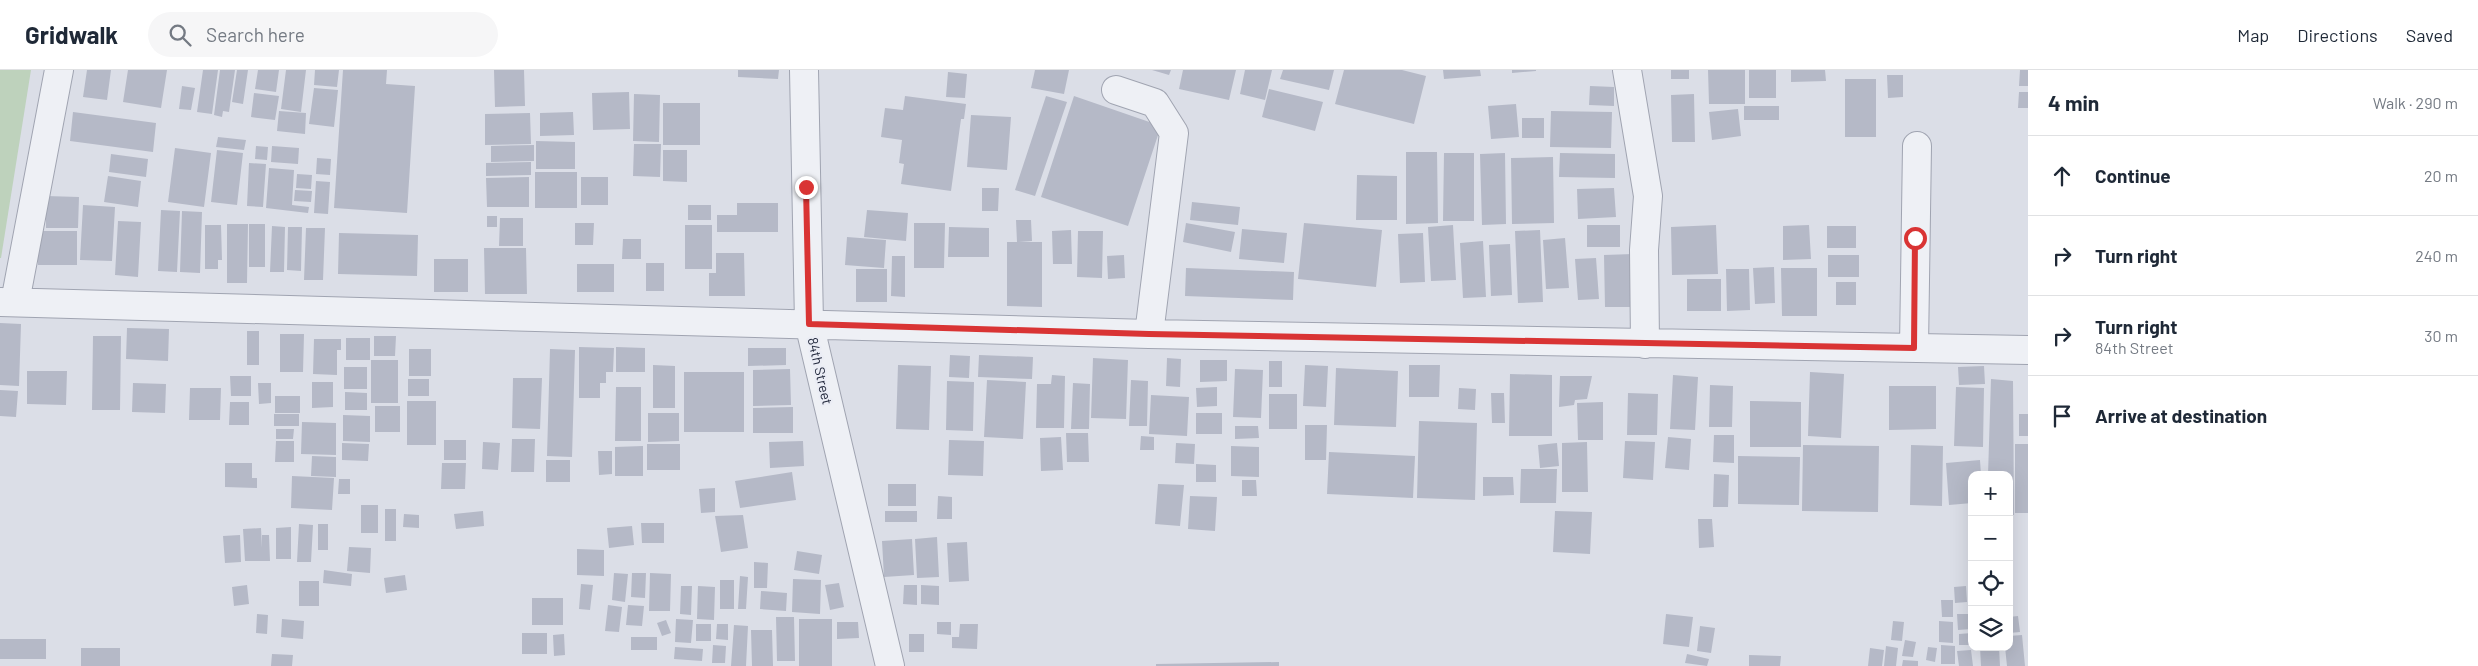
<!DOCTYPE html>
<html lang="en">
<head>
<meta charset="utf-8">
<style>
  :root { --surface:#fff; --page:#f6f6f7; --text:#1f2937; --muted:#747a83; --line:#e0e1e3 }
  body { margin:0; font-family:Barlow,sans-serif; background:var(--page); color:var(--text) }
  .controls { position:absolute; right:15px; bottom:15px; display:grid; overflow:hidden; border-radius:10px; box-shadow:0 5px 20px #0002 }
  .controls button { width:45px; height:45px; display:grid; place-items:center; padding:0; border:0; border-bottom:1px solid var(--line); background:var(--surface); color:var(--text); font:25px sans-serif }
  .stop { position:absolute; width:15px; height:15px; margin:-11px; border:4px solid #d93434; border-radius:50%; background:#fff }
  .stop.end { background:#d93434; border-color:#fff; box-shadow:0 1px 5px #0008 }
  .list { margin:0; padding:0; list-style:none }
  h2 { display:flex; justify-content:space-between; align-items:center; height:65px; margin:0; padding:0 20px; font-size:21px }
  h2 small { font-size:16px; font-weight:400; color:var(--muted) }
  .list li { display:grid; grid-template-columns:32px 1fr auto; gap:15px; align-items:center; box-sizing:border-box; height:80px; padding:0 20px; border-top:1px solid var(--line) }
  .list b { display:block; font-size:19px; white-space:nowrap }
  .list p { margin:0; font-size:16px; white-space:nowrap; color:var(--muted) }
  .list em { font-size:16px; font-style:normal; color:var(--muted) }
  .icon { flex:none; width:28px; height:28px; fill:none; stroke:currentColor; stroke-width:2; stroke-linecap:round; stroke-linejoin:round }
  .map { position:relative; flex:none; width:2028px; height:596px; overflow:hidden }
  header { display:flex; align-items:center; gap:30px; box-sizing:border-box; height:70px; padding:0 25px; background:var(--surface); border-bottom:1px solid var(--line) }
  header strong { font-size:24px }
  nav { display:flex; gap:28px; margin-inline-start:auto; font-size:18px }
  .search { width:350px; height:45px; background:var(--page); display:flex; align-items:center; gap:12px; box-sizing:border-box; padding:0 18px; border-radius:28px; color:var(--muted); font-size:19px }
  main { display:flex }
  aside { flex:1; background:var(--surface) }
  .map>svg:first-child { display:block }
  .green { fill:#bed2bc }
  .building { fill:#b5b9c7 }
  .lines { fill:none; stroke-linecap:round; stroke-linejoin:round }
  .minor-casing { stroke:#a0a4b1; stroke-width:30 }
  .minor { stroke:#eef0f5; stroke-width:28 }
  .route { stroke:#d93434; stroke-width:6 }
  .labels { text-anchor:middle; stroke-width:4.5; stroke-linejoin:round; paint-order:stroke }
  .street-label { font-size:14px; fill:#242a3e; stroke:#ebedf5 }
</style>
</head>
<body>
<header>
<strong>Gridwalk</strong>
<div class="search"><svg class="icon" aria-label="search" viewBox="0 0 24 24"><circle cx="10" cy="10" r="6"/><path d="M15 15l6 6"/></svg>Search here</div>
<nav><a>Map</a><a>Directions</a><a>Saved</a></nav>
</header>
<main>
<div class="map">
<svg width="2028" height="596" viewBox="0 0 2028 596">
  <rect width="100%" height="100%" fill="#dbdee7"/>
  <path class="green" d="M 0,0 L 31,0 L 1,188 L 0,188 Z"/>
  <path class="building" d="M 87,0 L 111,0 L 107,30 L 83,27 Z
    M 128,0 L 167,0 L 161,38 L 123,32 Z
    M 203,0 L 218,0 L 212,44 L 197,42 Z
    M 220,0 L 235,0 L 229,42 L 223,41 L 222,47 L 214,45 Z
    M 237,0 L 248,0 L 243,34 L 232,32 Z
    M 258,0 L 279,0 L 276,22 L 255,19 Z
    M 286,0 L 306,0 L 301,42 L 281,39 Z
    M 315,0 L 339,0 L 337,17 L 314,15 Z
    M 343,0 L 387,0 L 386,14 L 415,16 L 407,143 L 334,138 Z
    M 494,0 L 524,0 L 525,36 L 495,37 Z
    M 738,0 L 779,0 L 778,9 L 738,7 Z
    M 1035,0 L 1069,0 L 1064,24 L 1031,18 Z
    M 1152,0 L 1171,0 L 1169,5 Z
    M 1183,0 L 1236,0 L 1229,30 L 1179,19 Z
    M 1245,0 L 1272,0 L 1265,30 L 1240,24 Z
    M 1283,0 L 1334,0 L 1329,20 L 1280,9 Z
    M 1344,0 L 1402,0 L 1426,6 L 1414,54 L 1335,34 Z
    M 1443,0 L 1480,0 L 1481,6 L 1444,9 Z
    M 1512,0 L 1536,0 L 1536,1 L 1512,3 Z
    M 1671,0 L 1689,0 L 1689,9 L 1671,9 Z
    M 1708,0 L 1745,0 L 1745,34 L 1709,34 Z
    M 1749,0 L 1776,0 L 1776,28 L 1749,28 Z
    M 1791,0 L 1825,0 L 1826,11 L 1791,12 Z
    M 2020,0 L 2028,0 L 2028,16 L 2019,16 Z
    M 948,2 L 967,4 L 965,28 L 946,27 Z
    M 1887,5 L 1903,5 L 1903,27 L 1888,28 Z
    M 1845,9 L 1876,9 L 1876,67 L 1845,67 Z
    M 182,16 L 195,18 L 191,40 L 179,39 Z
    M 1590,16 L 1614,17 L 1614,36 L 1589,35 Z
    M 314,18 L 338,20 L 334,57 L 309,54 Z
    M 1269,19 L 1323,32 L 1315,61 L 1262,47 Z
    M 629,22 L 630,59 L 593,60 L 592,23 Z
    M 2019,22 L 2028,22 L 2028,38 L 2018,38 Z
    M 254,23 L 279,26 L 275,50 L 251,47 Z
    M 634,24 L 660,25 L 659,72 L 633,71 Z
    M 1694,24 L 1695,72 L 1672,72 L 1671,25 Z
    M 905,26 L 966,34 L 964,49 L 961,49 L 951,121 L 901,114 L 904,94 L 899,93 L 902,70 L 881,67 L 885,38 L 903,40 Z
    M 1046,26 L 1067,32 L 1035,126 L 1015,120 Z
    M 1074,26 L 1161,56 L 1128,156 L 1041,127 Z
    M 663,33 L 700,33 L 700,75 L 663,75 Z
    M 1516,34 L 1519,67 L 1491,69 L 1488,36 Z
    M 1744,36 L 1779,36 L 1779,50 L 1744,50 Z
    M 1738,39 L 1741,66 L 1712,70 L 1709,42 Z
    M 279,41 L 306,43 L 305,64 L 277,61 Z
    M 1551,41 L 1612,42 L 1611,78 L 1550,77 Z
    M 73,42 L 156,53 L 153,82 L 70,71 Z
    M 573,42 L 574,65 L 540,66 L 540,43 Z
    M 530,43 L 531,74 L 485,75 L 485,44 Z
    M 971,45 L 1011,47 L 1007,100 L 967,97 Z
    M 1522,48 L 1544,48 L 1544,68 L 1522,68 Z
    M 218,67 L 246,70 L 244,80 L 216,77 Z
    M 536,71 L 575,72 L 575,99 L 536,99 Z
    M 634,74 L 661,74 L 660,107 L 633,106 Z
    M 534,75 L 534,91 L 491,92 L 491,76 Z
    M 256,76 L 268,77 L 267,90 L 255,89 Z
    M 272,76 L 299,78 L 298,94 L 271,92 Z
    M 175,78 L 211,83 L 204,137 L 168,132 Z
    M 217,80 L 243,83 L 237,135 L 211,132 Z
    M 663,80 L 687,80 L 687,112 L 663,111 Z
    M 1406,82 L 1437,82 L 1438,153 L 1406,154 Z
    M 1444,83 L 1474,83 L 1474,151 L 1443,151 Z
    M 1505,83 L 1506,154 L 1482,155 L 1480,84 Z
    M 1560,83 L 1615,84 L 1615,108 L 1559,107 Z
    M 111,84 L 148,89 L 146,107 L 109,102 Z
    M 1553,87 L 1554,153 L 1512,154 L 1511,88 Z
    M 317,88 L 331,89 L 330,105 L 316,104 Z
    M 531,92 L 531,105 L 486,106 L 486,93 Z
    M 249,93 L 266,94 L 263,137 L 247,136 Z
    M 269,98 L 294,100 L 292,135 L 309,137 L 308,143 L 266,138 Z
    M 535,102 L 577,102 L 577,138 L 535,138 Z
    M 297,104 L 312,105 L 311,119 L 296,118 Z
    M 1357,105 L 1397,106 L 1397,150 L 1356,150 Z
    M 108,106 L 141,111 L 138,137 L 104,132 Z
    M 529,107 L 529,137 L 487,137 L 486,108 Z
    M 581,107 L 608,107 L 608,135 L 581,135 Z
    M 316,111 L 330,112 L 328,144 L 314,143 Z
    M 982,118 L 999,118 L 998,141 L 982,141 Z
    M 1614,118 L 1616,147 L 1578,149 L 1577,119 Z
    M 295,120 L 312,121 L 311,132 L 294,131 Z
    M 46,126 L 79,127 L 78,158 L 46,158 Z
    M 1192,132 L 1240,137 L 1238,155 L 1190,150 Z
    M 737,133 L 778,133 L 778,162 L 717,162 L 717,145 L 737,145 Z
    M 83,135 L 115,137 L 112,191 L 80,190 Z
    M 688,135 L 711,135 L 711,150 L 688,150 Z
    M 161,140 L 180,141 L 177,202 L 158,201 Z
    M 867,140 L 908,143 L 906,171 L 864,167 Z
    M 182,141 L 202,142 L 200,203 L 180,202 Z
    M 487,146 L 497,146 L 497,157 L 487,157 Z
    M 500,148 L 523,148 L 523,176 L 499,176 Z
    M 1016,150 L 1031,150 L 1032,171 L 1019,172 L 1042,172 L 1042,237 L 1007,236 L 1007,172 L 1017,172 Z
    M 118,151 L 141,152 L 138,207 L 115,205 Z
    M 575,153 L 594,153 L 593,175 L 575,175 Z
    M 914,153 L 945,153 L 944,198 L 914,198 Z
    M 1186,153 L 1235,162 L 1231,182 L 1183,172 Z
    M 1304,153 L 1382,160 L 1376,217 L 1298,209 Z
    M 227,154 L 248,154 L 247,213 L 227,213 Z
    M 249,154 L 265,154 L 265,197 L 249,197 Z
    M 205,155 L 221,155 L 222,190 L 218,190 L 218,199 L 205,199 Z
    M 685,155 L 712,155 L 712,199 L 685,199 Z
    M 1453,155 L 1456,210 L 1431,211 L 1428,157 Z
    M 1587,155 L 1620,155 L 1620,177 L 1587,177 Z
    M 1716,155 L 1718,204 L 1672,205 L 1671,157 Z
    M 1809,155 L 1811,189 L 1783,190 L 1783,156 Z
    M 272,156 L 285,157 L 284,202 L 270,202 Z
    M 1827,156 L 1856,156 L 1856,178 L 1827,178 Z
    M 288,157 L 302,157 L 301,201 L 287,200 Z
    M 949,157 L 989,158 L 989,187 L 948,187 Z
    M 306,158 L 325,158 L 323,210 L 304,210 Z
    M 1242,159 L 1287,163 L 1284,193 L 1239,189 Z
    M 1071,160 L 1072,194 L 1053,194 L 1052,161 Z
    M 1540,160 L 1543,232 L 1518,233 L 1515,161 Z
    M 38,161 L 77,161 L 77,195 L 38,195 Z
    M 1078,161 L 1103,161 L 1102,208 L 1077,207 Z
    M 339,163 L 418,165 L 417,206 L 338,204 Z
    M 1423,163 L 1425,212 L 1400,213 L 1398,164 Z
    M 847,167 L 886,170 L 884,198 L 845,195 Z
    M 1565,168 L 1569,218 L 1546,219 L 1543,170 Z
    M 623,169 L 641,169 L 641,189 L 622,189 Z
    M 1483,171 L 1486,227 L 1463,228 L 1460,173 Z
    M 1510,174 L 1512,225 L 1491,226 L 1489,175 Z
    M 484,178 L 526,178 L 527,224 L 485,224 Z
    M 716,183 L 744,183 L 745,226 L 709,226 L 709,203 L 716,203 Z
    M 1633,184 L 1634,237 L 1605,237 L 1604,185 Z
    M 1124,185 L 1125,208 L 1108,209 L 1107,186 Z
    M 1828,185 L 1859,185 L 1859,207 L 1828,207 Z
    M 892,186 L 905,186 L 905,227 L 891,226 Z
    M 1596,188 L 1599,229 L 1578,230 L 1575,189 Z
    M 434,189 L 468,189 L 468,222 L 434,222 Z
    M 646,193 L 664,193 L 664,221 L 646,221 Z
    M 577,194 L 614,194 L 614,222 L 577,222 Z
    M 1774,197 L 1775,233 L 1755,234 L 1753,198 Z
    M 1186,198 L 1294,202 L 1293,230 L 1185,226 Z
    M 1781,198 L 1817,198 L 1817,246 L 1782,246 Z
    M 856,199 L 887,199 L 887,232 L 856,232 Z
    M 1726,199 L 1749,199 L 1750,240 L 1727,241 Z
    M 1687,209 L 1721,209 L 1721,241 L 1687,241 Z
    M 1836,212 L 1856,212 L 1856,235 L 1836,235 Z
    M 0,253 L 21,254 L 19,316 L 0,315 Z
    M 127,258 L 169,259 L 168,291 L 126,289 Z
    M 247,261 L 259,261 L 259,295 L 247,295 Z
    M 280,264 L 304,264 L 303,302 L 280,302 Z
    M 93,266 L 121,266 L 120,340 L 92,340 Z
    M 374,266 L 396,266 L 395,286 L 374,286 Z
    M 346,268 L 370,268 L 370,290 L 346,290 Z
    M 314,269 L 341,269 L 341,280 L 337,280 L 337,305 L 313,304 Z
    M 579,277 L 614,278 L 613,302 L 606,302 L 606,313 L 600,313 L 600,328 L 579,328 Z
    M 616,277 L 645,278 L 645,302 L 616,302 Z
    M 748,278 L 786,278 L 786,295 L 748,296 Z
    M 409,279 L 431,279 L 431,306 L 409,306 Z
    M 550,279 L 575,280 L 572,387 L 547,386 Z
    M 950,285 L 970,286 L 969,308 L 949,307 Z
    M 979,285 L 1033,287 L 1032,309 L 978,307 Z
    M 1093,288 L 1128,290 L 1126,349 L 1091,348 Z
    M 1167,288 L 1181,289 L 1180,317 L 1166,316 Z
    M 371,290 L 398,290 L 398,333 L 371,333 Z
    M 1200,290 L 1227,290 L 1227,311 L 1200,312 Z
    M 1269,291 L 1282,291 L 1282,317 L 1269,317 Z
    M 653,295 L 675,296 L 675,338 L 653,338 Z
    M 898,295 L 931,296 L 929,360 L 896,359 Z
    M 1305,295 L 1328,296 L 1326,337 L 1303,336 Z
    M 1409,295 L 1440,295 L 1439,327 L 1409,327 Z
    M 1984,296 L 1985,314 L 1959,315 L 1958,297 Z
    M 344,297 L 367,297 L 367,319 L 344,319 Z
    M 1336,298 L 1398,301 L 1396,357 L 1334,355 Z
    M 790,299 L 791,335 L 753,336 L 753,300 Z
    M 1235,299 L 1263,300 L 1261,348 L 1233,347 Z
    M 27,301 L 67,301 L 66,335 L 27,334 Z
    M 684,302 L 744,302 L 744,362 L 684,362 Z
    M 1810,302 L 1844,304 L 1841,368 L 1808,366 Z
    M 1510,304 L 1552,305 L 1552,366 L 1509,366 Z
    M 1052,305 L 1065,306 L 1064,358 L 1036,358 L 1037,314 L 1051,314 Z
    M 1673,305 L 1698,307 L 1695,360 L 1670,359 Z
    M 230,306 L 251,306 L 251,326 L 231,326 Z
    M 1560,306 L 1592,306 L 1587,329 L 1575,330 L 1574,335 L 1559,337 Z
    M 513,308 L 542,308 L 540,359 L 512,358 Z
    M 408,309 L 429,309 L 429,326 L 408,326 Z
    M 1991,309 L 2013,311 L 2014,445 L 2009,445 L 2009,405 L 1988,405 Z
    M 987,310 L 1026,312 L 1023,369 L 984,367 Z
    M 1131,310 L 1148,311 L 1147,356 L 1129,356 Z
    M 947,311 L 974,312 L 973,361 L 946,360 Z
    M 312,312 L 333,312 L 333,337 L 312,338 Z
    M 133,313 L 166,314 L 165,343 L 132,342 Z
    M 258,313 L 271,313 L 271,333 L 259,334 Z
    M 1073,313 L 1090,314 L 1089,359 L 1071,359 Z
    M 1710,315 L 1733,316 L 1732,357 L 1709,357 Z
    M 1889,316 L 1936,316 L 1936,359 L 1889,360 Z
    M 616,317 L 641,317 L 641,371 L 615,371 Z
    M 1217,317 L 1217,336 L 1197,337 L 1196,318 Z
    M 1956,317 L 1984,318 L 1983,377 L 1954,376 Z
    M 190,318 L 221,318 L 220,350 L 189,350 Z
    M 1459,318 L 1476,319 L 1475,340 L 1458,339 Z
    M 0,320 L 18,321 L 16,347 L 0,346 Z
    M 345,322 L 367,323 L 367,340 L 345,340 Z
    M 1491,323 L 1504,323 L 1505,353 L 1492,353 Z
    M 1628,323 L 1658,324 L 1657,365 L 1627,365 Z
    M 1269,324 L 1297,324 L 1297,359 L 1269,359 Z
    M 1151,325 L 1189,327 L 1187,366 L 1149,364 Z
    M 275,326 L 300,326 L 300,343 L 275,343 Z
    M 407,331 L 436,331 L 436,375 L 407,375 Z
    M 1750,331 L 1801,332 L 1801,377 L 1750,377 Z
    M 230,332 L 249,332 L 249,355 L 229,355 Z
    M 1603,332 L 1603,370 L 1578,370 L 1577,333 Z
    M 375,336 L 400,336 L 400,362 L 375,362 Z
    M 793,337 L 793,363 L 753,363 L 753,338 Z
    M 648,343 L 679,343 L 679,371 L 648,372 Z
    M 1196,343 L 1222,343 L 1222,364 L 1196,364 Z
    M 274,344 L 299,344 L 299,356 L 274,356 Z
    M 2019,344 L 2028,344 L 2028,366 L 2019,366 Z
    M 343,345 L 370,346 L 370,372 L 343,371 Z
    M 1419,351 L 1477,353 L 1475,430 L 1417,428 Z
    M 302,352 L 336,353 L 336,385 L 301,384 Z
    M 1305,355 L 1327,355 L 1326,390 L 1305,390 Z
    M 1235,356 L 1258,356 L 1259,368 L 1235,369 Z
    M 276,359 L 294,359 L 293,369 L 276,369 Z
    M 1066,363 L 1088,363 L 1089,392 L 1067,392 Z
    M 1714,365 L 1734,365 L 1734,393 L 1713,392 Z
    M 1141,366 L 1154,367 L 1154,380 L 1140,380 Z
    M 1061,367 L 1063,400 L 1041,401 L 1040,368 Z
    M 1668,367 L 1691,369 L 1689,400 L 1665,398 Z
    M 512,369 L 535,369 L 534,402 L 511,402 Z
    M 444,370 L 466,370 L 466,390 L 444,390 Z
    M 949,370 L 984,371 L 983,406 L 948,405 Z
    M 276,371 L 294,371 L 294,392 L 275,392 Z
    M 803,371 L 804,396 L 770,398 L 769,372 Z
    M 1625,371 L 1655,372 L 1653,410 L 1623,408 Z
    M 483,372 L 500,373 L 498,400 L 482,399 Z
    M 1587,372 L 1588,422 L 1562,422 L 1562,373 Z
    M 342,373 L 369,374 L 368,391 L 342,390 Z
    M 1176,373 L 1195,374 L 1194,394 L 1175,393 Z
    M 1557,373 L 1559,396 L 1540,398 L 1538,375 Z
    M 647,374 L 680,374 L 680,400 L 647,400 Z
    M 2015,374 L 2028,374 L 2028,443 L 2015,443 Z
    M 1803,375 L 1879,376 L 1878,442 L 1802,441 Z
    M 1911,375 L 1943,376 L 1942,436 L 1910,435 Z
    M 643,376 L 643,406 L 615,406 L 615,377 Z
    M 1231,376 L 1259,377 L 1259,407 L 1231,406 Z
    M 598,381 L 612,381 L 612,404 L 599,405 Z
    M 1329,382 L 1415,386 L 1413,428 L 1327,424 Z
    M 312,386 L 336,387 L 336,407 L 311,406 Z
    M 1738,386 L 1800,387 L 1799,435 L 1738,434 Z
    M 546,390 L 570,390 L 570,412 L 546,412 Z
    M 1980,390 L 1981,405 L 1972,405 L 1972,433 L 1949,435 L 1946,393 Z
    M 225,393 L 252,393 L 252,408 L 257,408 L 257,418 L 225,417 Z
    M 442,393 L 466,393 L 465,419 L 441,419 Z
    M 1196,394 L 1216,395 L 1216,412 L 1196,412 Z
    M 1521,399 L 1557,399 L 1556,433 L 1520,433 Z
    M 792,402 L 796,430 L 740,438 L 735,411 Z
    M 1714,404 L 1729,405 L 1728,437 L 1713,437 Z
    M 292,406 L 334,408 L 332,440 L 291,438 Z
    M 1483,407 L 1513,407 L 1514,425 L 1483,426 Z
    M 339,409 L 350,409 L 350,424 L 338,424 Z
    M 1242,410 L 1256,410 L 1257,426 L 1242,426 Z
    M 888,414 L 916,414 L 916,436 L 888,436 Z
    M 1158,414 L 1184,415 L 1180,456 L 1155,454 Z
    M 715,418 L 715,442 L 701,443 L 699,419 Z
    M 938,426 L 952,427 L 952,449 L 937,449 Z
    M 1190,426 L 1217,427 L 1215,461 L 1188,459 Z
    M 361,435 L 378,435 L 378,463 L 361,463 Z
    M 385,439 L 396,439 L 396,471 L 385,471 Z
    M 483,441 L 484,456 L 456,459 L 454,444 Z
    M 885,441 L 917,441 L 917,452 L 885,452 Z
    M 1555,441 L 1592,442 L 1590,484 L 1553,482 Z
    M 404,444 L 419,445 L 419,458 L 403,457 Z
    M 743,445 L 748,478 L 721,482 L 715,446 Z
    M 1698,449 L 1712,449 L 1714,477 L 1699,478 Z
    M 641,453 L 664,453 L 664,473 L 642,473 Z
    M 299,454 L 313,455 L 311,492 L 297,492 Z
    M 318,454 L 328,454 L 328,480 L 318,480 Z
    M 632,456 L 634,475 L 609,478 L 607,458 Z
    M 291,457 L 291,489 L 276,489 L 276,458 Z
    M 261,458 L 262,478 L 262,465 L 269,465 L 270,491 L 245,491 L 243,459 Z
    M 240,465 L 241,492 L 225,493 L 223,466 Z
    M 937,467 L 939,507 L 917,508 L 915,469 Z
    M 912,469 L 914,505 L 884,507 L 882,471 Z
    M 967,472 L 969,511 L 949,512 L 947,473 Z
    M 349,477 L 371,478 L 370,503 L 347,501 Z
    M 577,479 L 604,480 L 604,506 L 577,505 Z
    M 797,481 L 822,485 L 819,504 L 794,500 Z
    M 754,492 L 768,493 L 767,518 L 754,518 Z
    M 324,500 L 352,504 L 351,516 L 323,513 Z
    M 614,503 L 628,504 L 625,532 L 612,530 Z
    M 632,503 L 646,503 L 645,528 L 631,527 Z
    M 650,503 L 671,504 L 670,541 L 649,541 Z
    M 405,505 L 407,520 L 386,523 L 384,508 Z
    M 740,506 L 748,507 L 746,539 L 738,539 Z
    M 793,509 L 821,510 L 820,544 L 792,542 Z
    M 720,510 L 734,510 L 734,539 L 720,539 Z
    M 299,511 L 319,511 L 319,536 L 299,536 Z
    M 839,513 L 844,537 L 830,540 L 825,515 Z
    M 581,514 L 593,515 L 590,540 L 579,539 Z
    M 247,515 L 249,534 L 234,536 L 232,517 Z
    M 904,515 L 917,515 L 917,535 L 903,534 Z
    M 921,515 L 939,516 L 939,535 L 921,534 Z
    M 681,516 L 692,516 L 691,545 L 680,544 Z
    M 698,516 L 715,517 L 714,550 L 697,549 Z
    M 1966,516 L 1967,532 L 1955,533 L 1954,517 Z
    M 761,521 L 787,523 L 786,541 L 760,539 Z
    M 532,528 L 563,528 L 563,555 L 532,555 Z
    M 1941,530 L 1953,530 L 1953,547 L 1942,547 Z
    M 608,535 L 622,537 L 619,562 L 605,561 Z
    M 628,535 L 644,536 L 642,556 L 626,555 Z
    M 257,544 L 268,545 L 267,564 L 256,563 Z
    M 1666,544 L 1693,547 L 1689,577 L 1663,574 Z
    M 1957,544 L 1970,544 L 1971,559 L 1958,560 Z
    M 2018,546 L 2020,562 L 2009,563 L 2009,547 Z
    M 776,547 L 794,547 L 795,591 L 777,591 Z
    M 282,549 L 304,551 L 303,569 L 281,567 Z
    M 676,549 L 693,550 L 691,573 L 675,572 Z
    M 799,549 L 832,549 L 832,596 L 799,596 Z
    M 666,550 L 671,563 L 662,566 L 657,553 Z
    M 1893,551 L 1904,552 L 1902,571 L 1891,570 Z
    M 1939,551 L 1953,552 L 1953,573 L 1939,572 Z
    M 837,552 L 858,552 L 859,568 L 837,569 Z
    M 937,552 L 951,552 L 951,565 L 937,564 Z
    M 696,554 L 711,554 L 711,571 L 696,571 Z
    M 717,554 L 728,554 L 728,570 L 716,569 Z
    M 960,554 L 978,554 L 977,579 L 952,578 L 952,567 L 959,567 Z
    M 734,555 L 748,556 L 746,596 L 731,596 Z
    M 1700,556 L 1715,558 L 1711,583 L 1697,581 Z
    M 751,560 L 772,560 L 773,596 L 752,596 Z
    M 522,563 L 547,563 L 547,584 L 522,584 Z
    M 1972,563 L 1972,575 L 1959,575 L 1959,564 Z
    M 564,564 L 565,585 L 554,586 L 553,565 Z
    M 909,564 L 924,564 L 924,582 L 909,582 Z
    M 2022,565 L 2025,596 L 2007,596 L 2005,577 L 2009,577 L 2009,566 Z
    M 631,567 L 657,567 L 657,580 L 631,580 Z
    M 0,569 L 46,569 L 46,589 L 0,589 Z
    M 1905,570 L 1916,572 L 1913,587 L 1902,586 Z
    M 713,575 L 726,576 L 725,593 L 712,593 Z
    M 1941,575 L 1955,576 L 1955,594 L 1941,594 Z
    M 1886,576 L 1898,578 L 1896,596 L 1884,596 Z
    M 675,577 L 703,579 L 702,591 L 674,589 Z
    M 1928,577 L 1937,578 L 1935,592 L 1926,590 Z
    M 1980,577 L 1999,577 L 2000,596 L 1981,596 Z
    M 81,578 L 120,578 L 120,596 L 81,596 Z
    M 1870,578 L 1884,580 L 1882,596 L 1868,596 Z
    M 1971,580 L 1973,596 L 1959,596 L 1957,581 Z
    M 272,584 L 293,585 L 292,596 L 271,596 Z
    M 1687,584 L 1709,589 L 1707,596 L 1685,593 Z
    M 1749,585 L 1781,586 L 1780,596 L 1749,596 Z
    M 1903,590 L 1918,591 L 1918,596 L 1902,596 Z
    M 1279,592 L 1279,596 L 1156,596 L 1156,594 Z"/>
  <g class="lines">
    <g class="minor-casing">
      <path id="minor" d="M 804,0 L 809,253 L 890,596
        M 1627,0 L 1648,126 L 1644,180 L 1645,274
        M 1116,20 L 1155,33 L 1174,63 L 1149,264
        M 0,232 L 1149,264 L 2028,280
        M 15,232 L 59,0
        M 1914,278 L 1917,76"/>
    </g>
    <use href="#minor" class="minor"/>
  </g>
  <g class="lines">
    <path class="route" d="M 806,117 L 809,254 L 1149,264 L 1914,278 L 1915,168"/>
  </g>
  <g class="labels">
    <g class="street-label">
      <text transform="translate(820 301) rotate(77)" y="5">84th Street</text>
    </g>
  </g>
</svg>
<div class="controls">
<button>+</button>
<button>−</button>
<button><svg class="icon" aria-label="locate" viewBox="0 0 24 24"><circle cx="12" cy="12" r="6"/><path d="M12 2v4M12 18v4M2 12h4M18 12h4"/></svg></button>
<button><svg class="icon" aria-label="layers" viewBox="0 0 24 24"><path d="M12 4l9 5-9 5-9-5zM3 14l9 5 9-5"/></svg></button>
</div>
<div class="stop" style="left:1915px;top:168px"></div>
<div class="stop end" style="left:806px;top:117px"></div>
</div>
<aside>
<h2>4 min<small>Walk · 290 m</small></h2>
<ul class="list">
<li><svg class="icon" aria-label="ahead" viewBox="0 0 24 24"><path d="M12 20V5M6 11l6-6 6 6"/></svg><div><b>Continue</b></div><em>20 m</em></li>
<li><svg class="icon" aria-label="right" viewBox="0 0 24 24"><path d="M7 20v-9h11M14 6l5 5-5 5"/></svg><div><b>Turn right</b></div><em>240 m</em></li>
<li><svg class="icon" aria-label="right" viewBox="0 0 24 24"><path d="M7 20v-9h11M14 6l5 5-5 5"/></svg><div><b>Turn right</b><p>84th Street</p></div><em>30 m</em></li>
<li><svg class="icon" aria-label="arrive" viewBox="0 0 24 24"><path d="M6 21V4h12l-3 4 3 4H6"/></svg><div><b>Arrive at destination</b></div></li>
</ul>
</aside>
</main>
</body>
</html>
